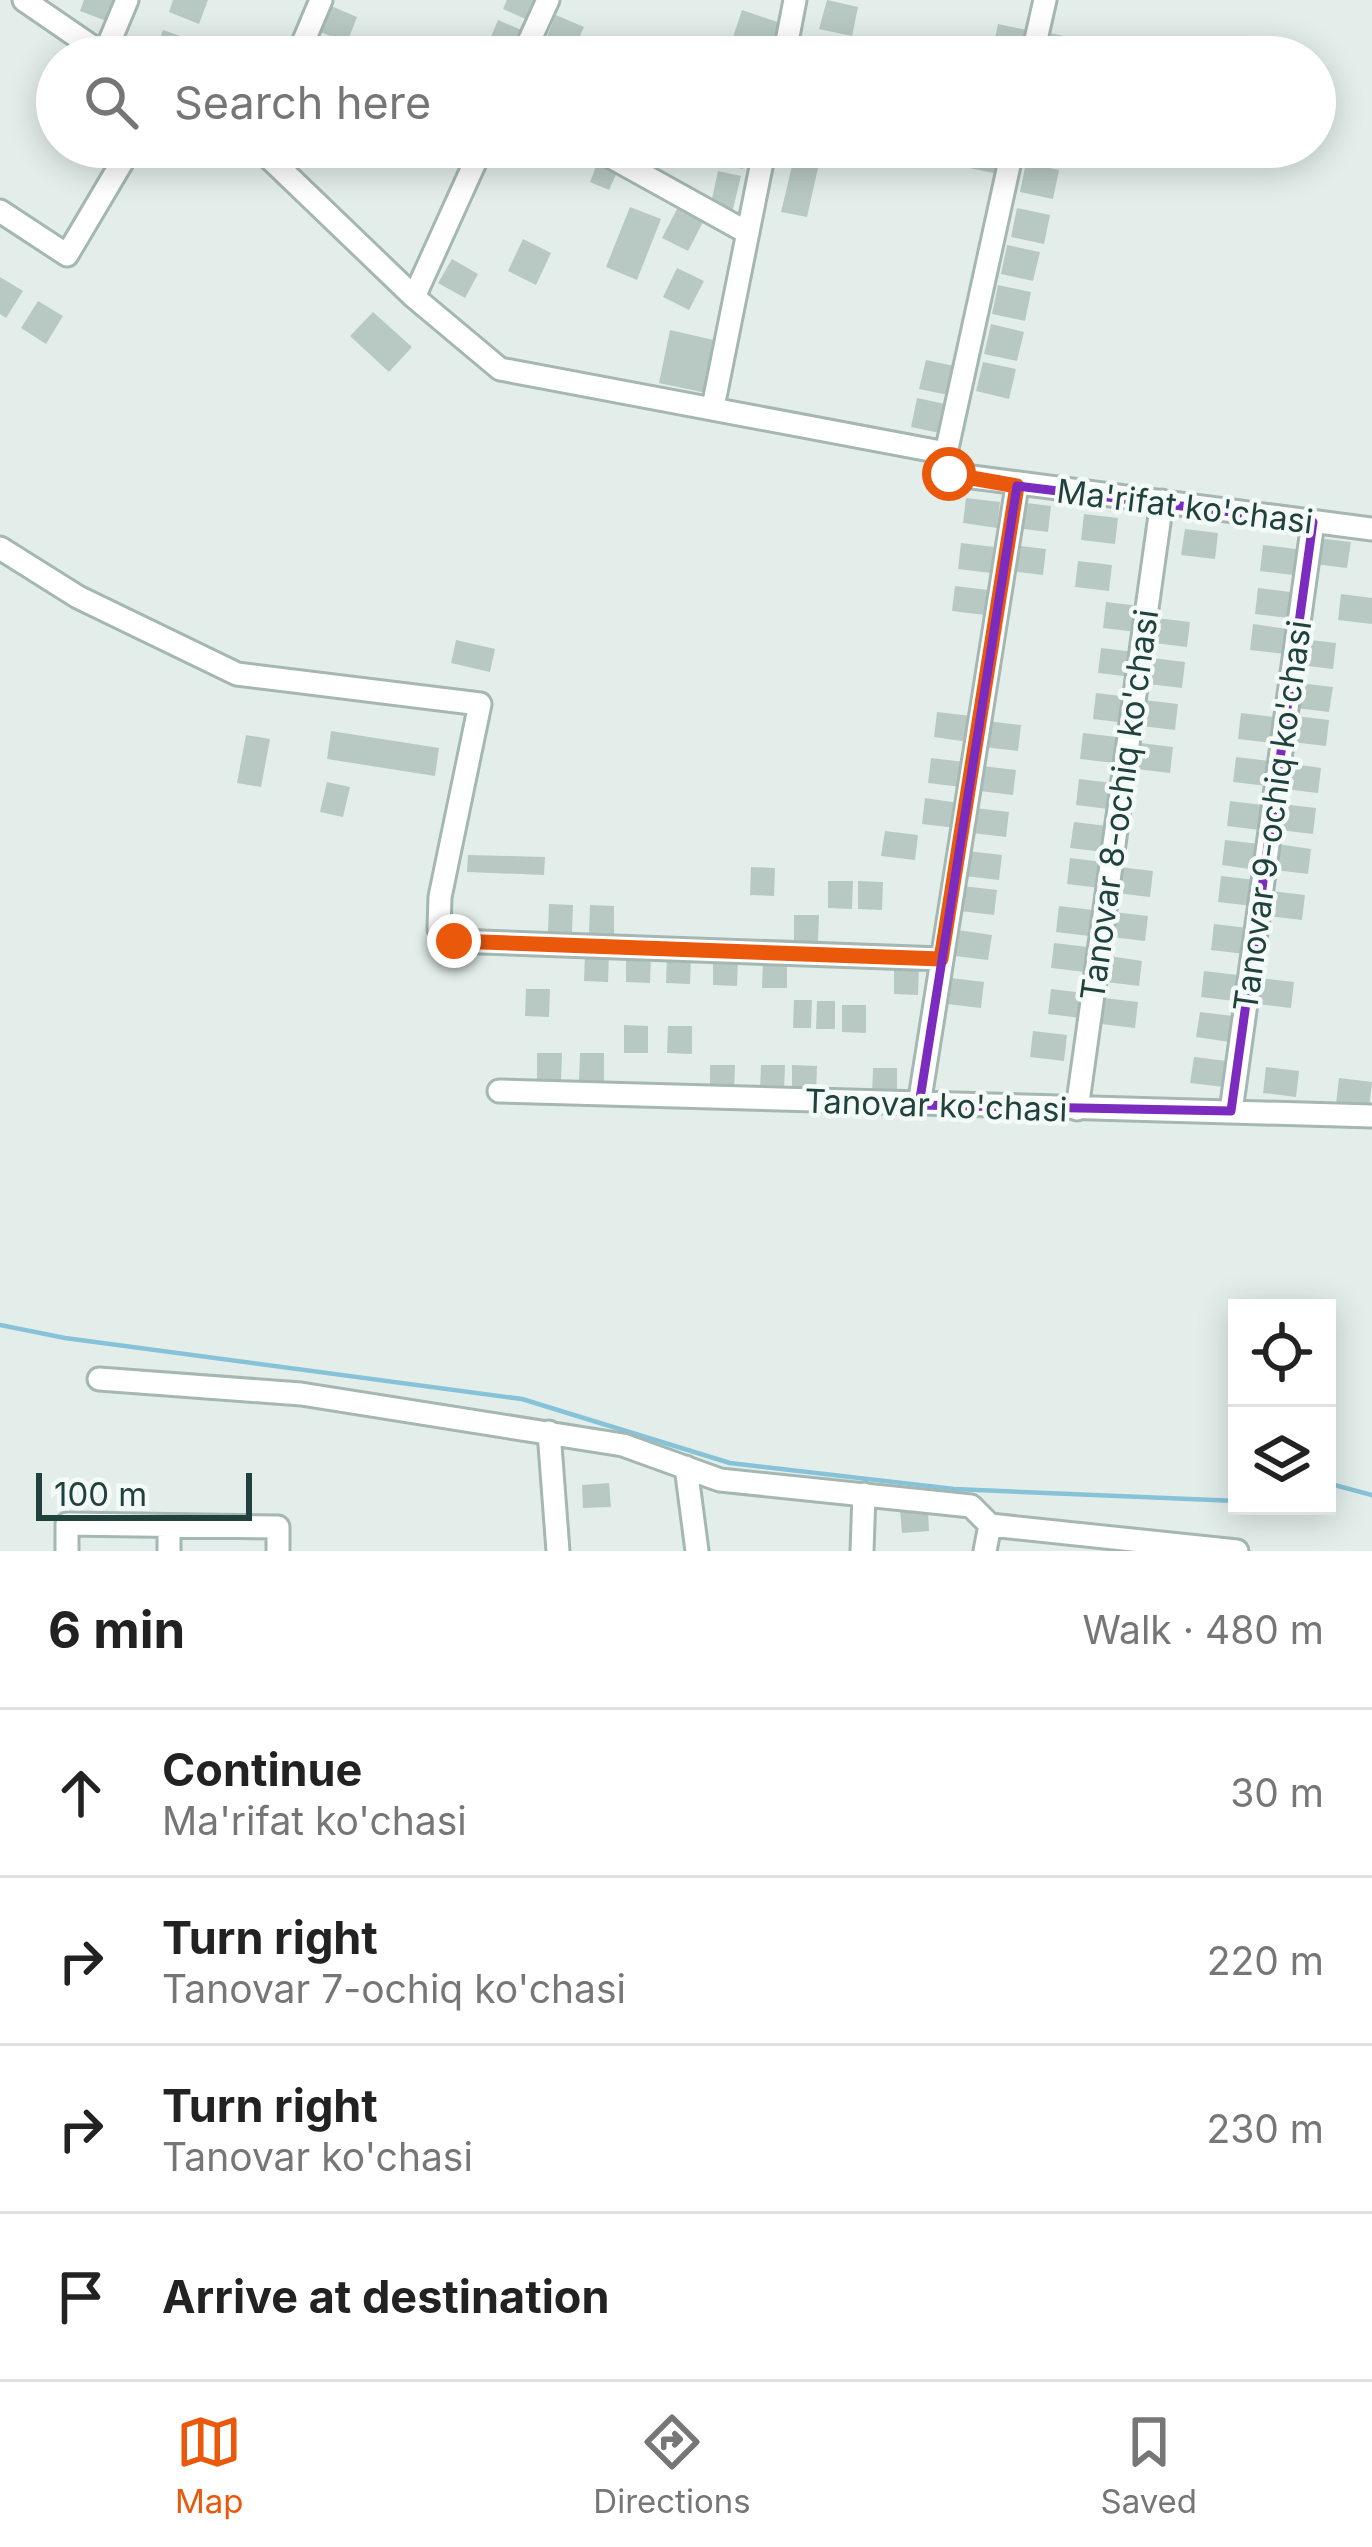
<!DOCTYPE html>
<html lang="en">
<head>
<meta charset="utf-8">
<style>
  :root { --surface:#fff; --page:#f6f6f6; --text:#222; --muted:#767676; --line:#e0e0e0; --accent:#ea580c }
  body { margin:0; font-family:Inter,sans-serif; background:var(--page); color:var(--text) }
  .controls { position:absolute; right:36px; bottom:36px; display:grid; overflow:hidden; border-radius:0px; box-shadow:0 6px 30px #0003 }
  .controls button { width:108px; height:108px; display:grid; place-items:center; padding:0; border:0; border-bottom:3px solid var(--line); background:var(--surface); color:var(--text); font:60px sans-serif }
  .scale { position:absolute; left:36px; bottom:30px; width:216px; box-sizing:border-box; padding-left:12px; border:6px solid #20413c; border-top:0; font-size:33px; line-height:42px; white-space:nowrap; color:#20413c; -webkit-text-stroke:9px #f4faf8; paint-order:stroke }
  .stop { position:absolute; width:36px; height:36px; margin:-27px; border:9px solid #ea580c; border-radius:50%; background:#fff }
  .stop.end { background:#ea580c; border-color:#fff; box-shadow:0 3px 12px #0008 }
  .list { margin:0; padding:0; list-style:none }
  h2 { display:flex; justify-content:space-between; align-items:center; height:156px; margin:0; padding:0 48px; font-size:51px }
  h2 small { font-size:39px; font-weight:400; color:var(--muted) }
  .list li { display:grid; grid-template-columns:78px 1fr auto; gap:36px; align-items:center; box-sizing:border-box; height:168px; padding:0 48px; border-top:3px solid var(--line) }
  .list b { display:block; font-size:45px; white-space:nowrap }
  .list p { margin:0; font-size:39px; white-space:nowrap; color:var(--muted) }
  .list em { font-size:39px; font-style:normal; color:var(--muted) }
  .icon { flex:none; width:66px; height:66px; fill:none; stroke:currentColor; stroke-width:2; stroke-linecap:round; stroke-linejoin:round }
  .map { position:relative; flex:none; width:1372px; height:1551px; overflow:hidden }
  .search { position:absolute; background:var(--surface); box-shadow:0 6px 30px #0003; left:36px; right:36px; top:36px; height:132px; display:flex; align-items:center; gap:30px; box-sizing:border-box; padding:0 42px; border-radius:66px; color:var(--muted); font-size:45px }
  .sheet { height:828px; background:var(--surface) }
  nav { display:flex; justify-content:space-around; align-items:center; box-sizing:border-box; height:168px; border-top:3px solid var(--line); background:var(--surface); font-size:33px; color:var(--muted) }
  nav a { display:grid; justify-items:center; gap:6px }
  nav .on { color:var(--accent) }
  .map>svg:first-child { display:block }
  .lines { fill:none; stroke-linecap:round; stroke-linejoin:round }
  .stream { stroke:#86c2d8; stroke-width:4.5 }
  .building { fill:#b8c9c4 }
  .minor-casing { stroke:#a5b7b2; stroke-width:27 }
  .minor { stroke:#fff; stroke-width:21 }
  .route { stroke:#ea580c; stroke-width:15 }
  .marked { fill:none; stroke:#7b2cbf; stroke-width:9; stroke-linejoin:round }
  .labels { text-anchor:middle; stroke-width:9; stroke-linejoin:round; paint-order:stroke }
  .street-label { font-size:33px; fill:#20413c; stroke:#f4faf8 }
</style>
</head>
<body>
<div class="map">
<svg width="1372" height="1551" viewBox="0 0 1372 1551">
  <rect width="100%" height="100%" fill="#e3eeea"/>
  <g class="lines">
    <path class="stream" d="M 0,1325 L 65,1338 L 522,1399 L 730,1463 L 954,1489 L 1237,1501
      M 1327,1483 L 1372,1495"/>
  </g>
  <path class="building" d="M 84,0 L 118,0 L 109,22 L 80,11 Z
    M 173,0 L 208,0 L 199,24 L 169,12 Z
    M 507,0 L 540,0 L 530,21 L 503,9 Z
    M 827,0 L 858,7 L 852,36 L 819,29 Z
    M 329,5 L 357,17 L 347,43 L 318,31 Z
    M 742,10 L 780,23 L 770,53 L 732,40 Z
    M 556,15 L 584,27 L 572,53 L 545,41 Z
    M 498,20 L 526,32 L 515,57 L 487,46 Z
    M 998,24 L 1031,31 L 1025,57 L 992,53 Z
    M 163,30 L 194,41 L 188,57 L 154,53 Z
    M 1050,33 L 1083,40 L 1079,57 L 1044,57 Z
    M 723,147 L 748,147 L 743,169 L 719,164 Z
    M 969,147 L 1004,147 L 998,174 L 965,167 Z
    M 598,161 L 618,170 L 609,190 L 590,182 Z
    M 793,162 L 818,168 L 807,217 L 781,212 Z
    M 1026,163 L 1059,170 L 1053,199 L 1020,192 Z
    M 718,171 L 741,176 L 732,213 L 710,208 Z
    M 630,207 L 661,219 L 637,280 L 606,267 Z
    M 1017,208 L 1050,215 L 1044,244 L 1011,237 Z
    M 677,209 L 703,222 L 688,251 L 662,238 Z
    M 523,239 L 551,253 L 536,285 L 508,271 Z
    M 1007,245 L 1040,252 L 1033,281 L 1001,274 Z
    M 452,259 L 478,274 L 465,298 L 438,283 Z
    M 677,268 L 704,281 L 689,310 L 663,297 Z
    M 0,277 L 23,291 L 6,318 L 0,314 Z
    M 998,285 L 1031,292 L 1025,321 L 992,314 Z
    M 38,301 L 63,316 L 46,344 L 21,328 Z
    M 373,312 L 412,347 L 389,372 L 350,336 Z
    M 991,324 L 1024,332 L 1017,361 L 984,354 Z
    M 670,330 L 718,341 L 706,393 L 659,383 Z
    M 926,360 L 959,367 L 953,396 L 919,389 Z
    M 983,362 L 1016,369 L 1009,399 L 976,391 Z
    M 917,398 L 950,405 L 944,434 L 911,427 Z
    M 966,498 L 1000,502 L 997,528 L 963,523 Z
    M 1018,502 L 1051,506 L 1048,532 L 1015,528 Z
    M 1084,514 L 1118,518 L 1115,544 L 1081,540 Z
    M 1185,529 L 1218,533 L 1215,559 L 1181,555 Z
    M 1317,538 L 1351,542 L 1347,568 L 1314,564 Z
    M 961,543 L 994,547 L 991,573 L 958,569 Z
    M 1012,545 L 1046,549 L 1043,575 L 1009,571 Z
    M 1263,545 L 1296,549 L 1293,575 L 1260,571 Z
    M 1078,561 L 1112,565 L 1109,591 L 1075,587 Z
    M 955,586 L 988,590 L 985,615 L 952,611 Z
    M 1258,588 L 1291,592 L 1288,618 L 1255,614 Z
    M 1341,594 L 1372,598 L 1372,624 L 1338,620 Z
    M 1106,602 L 1140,606 L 1137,632 L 1103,628 Z
    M 1157,618 L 1190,622 L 1187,647 L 1154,643 Z
    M 1253,624 L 1287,629 L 1284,654 L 1250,650 Z
    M 1303,639 L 1336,643 L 1333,669 L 1299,665 Z
    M 456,640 L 495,649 L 490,672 L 451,663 Z
    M 1101,648 L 1135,652 L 1132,677 L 1098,673 Z
    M 1152,658 L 1185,662 L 1182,688 L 1148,684 Z
    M 1299,683 L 1333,687 L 1329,712 L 1296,708 Z
    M 1096,693 L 1129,697 L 1126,723 L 1093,719 Z
    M 1144,700 L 1178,704 L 1175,730 L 1141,726 Z
    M 937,712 L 971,716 L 968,742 L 934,737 Z
    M 1241,713 L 1275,717 L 1272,743 L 1238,739 Z
    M 1295,716 L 1329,720 L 1326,746 L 1292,742 Z
    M 987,721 L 1021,725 L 1018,751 L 984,747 Z
    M 331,731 L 439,748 L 435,776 L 327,759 Z
    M 1083,733 L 1117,737 L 1114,763 L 1080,759 Z
    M 246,735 L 270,739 L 261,787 L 237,783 Z
    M 1140,743 L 1173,747 L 1170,773 L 1136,769 Z
    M 1236,757 L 1270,761 L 1267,786 L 1233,782 Z
    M 931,758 L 964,762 L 961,787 L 928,783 Z
    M 1287,763 L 1321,768 L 1318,793 L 1284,789 Z
    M 982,766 L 1016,770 L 1013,795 L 979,791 Z
    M 1079,779 L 1112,783 L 1109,809 L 1076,805 Z
    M 327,782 L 350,787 L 343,817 L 320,812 Z
    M 925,798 L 959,803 L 956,828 L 922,824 Z
    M 1230,801 L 1263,805 L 1260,830 L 1227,826 Z
    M 1282,804 L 1316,808 L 1313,834 L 1279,830 Z
    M 975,808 L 1009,812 L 1006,837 L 972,833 Z
    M 1074,822 L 1107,826 L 1104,852 L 1070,848 Z
    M 885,831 L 918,835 L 915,860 L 881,856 Z
    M 1225,840 L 1259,844 L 1256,870 L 1222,865 Z
    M 1277,844 L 1311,849 L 1308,874 L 1274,870 Z
    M 968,851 L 1002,855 L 999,880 L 965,876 Z
    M 468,855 L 545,857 L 544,875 L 467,872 Z
    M 1070,858 L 1103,862 L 1100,888 L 1067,884 Z
    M 751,867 L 775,868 L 774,896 L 750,895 Z
    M 1120,867 L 1153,871 L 1150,897 L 1116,893 Z
    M 1221,876 L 1255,880 L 1252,906 L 1218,902 Z
    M 828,881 L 853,881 L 852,909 L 828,908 Z
    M 858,881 L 883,882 L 882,910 L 858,909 Z
    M 963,886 L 997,890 L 994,915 L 960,911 Z
    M 1271,891 L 1305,895 L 1302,920 L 1268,916 Z
    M 549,904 L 573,905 L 572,933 L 548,932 Z
    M 590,905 L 614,906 L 614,934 L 589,933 Z
    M 1059,906 L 1093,910 L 1089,936 L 1056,932 Z
    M 1114,912 L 1148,916 L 1145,941 L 1111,937 Z
    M 794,915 L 819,915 L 818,943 L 794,943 Z
    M 1214,924 L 1248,928 L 1245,954 L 1211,950 Z
    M 958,930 L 992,935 L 988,960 L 955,956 Z
    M 1054,943 L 1088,947 L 1085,972 L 1051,968 Z
    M 585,953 L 609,954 L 608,982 L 584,981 Z
    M 626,954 L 651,955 L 650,983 L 626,982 Z
    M 667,956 L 691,956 L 690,984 L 666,983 Z
    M 1109,956 L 1142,961 L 1139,986 L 1106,982 Z
    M 713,957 L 738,958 L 737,986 L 713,985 Z
    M 763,960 L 787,960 L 787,988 L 762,988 Z
    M 894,967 L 919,967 L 918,995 L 894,994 Z
    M 1204,971 L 1238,975 L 1234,1001 L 1201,997 Z
    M 951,978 L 984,982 L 981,1008 L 947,1004 Z
    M 1260,978 L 1294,982 L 1291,1008 L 1257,1004 Z
    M 526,989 L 550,989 L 549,1017 L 525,1016 Z
    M 1051,989 L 1084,993 L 1081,1018 L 1048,1014 Z
    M 1104,998 L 1138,1002 L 1135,1028 L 1101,1024 Z
    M 794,1000 L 812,1000 L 811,1028 L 793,1028 Z
    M 817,1001 L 835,1001 L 835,1029 L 816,1029 Z
    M 842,1005 L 866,1005 L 866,1033 L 842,1032 Z
    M 1200,1012 L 1233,1016 L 1230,1042 L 1196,1037 Z
    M 624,1025 L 648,1026 L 648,1053 L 624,1053 Z
    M 668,1026 L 692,1026 L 692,1054 L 667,1053 Z
    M 1033,1031 L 1067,1035 L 1064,1061 L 1030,1057 Z
    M 537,1053 L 562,1053 L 561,1081 L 537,1080 Z
    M 580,1053 L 604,1053 L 604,1081 L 579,1081 Z
    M 1194,1057 L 1227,1061 L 1224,1087 L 1190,1083 Z
    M 710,1065 L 735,1065 L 734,1093 L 710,1093 Z
    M 761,1065 L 785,1065 L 784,1093 L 760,1093 Z
    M 792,1065 L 817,1066 L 816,1094 L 792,1093 Z
    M 1266,1067 L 1299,1071 L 1296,1097 L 1263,1093 Z
    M 873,1068 L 897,1068 L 897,1096 L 872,1096 Z
    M 1339,1078 L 1372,1082 L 1369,1108 L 1336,1104 Z
    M 609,1483 L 611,1507 L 583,1508 L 582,1485 Z
    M 928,1508 L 929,1531 L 902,1533 L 900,1509 Z"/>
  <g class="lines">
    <g class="minor-casing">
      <path id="minor" d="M 24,0 L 107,57
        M 104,55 L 127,0
        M 297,57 L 321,0
        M 522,57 L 548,0
        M 784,57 L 795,0
        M 1032,57 L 1045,0
        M 258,147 L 414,297 L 500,369 L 946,453
        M 593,147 L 748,233
        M 1013,147 L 946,453 L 949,474 L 1372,529
        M 0,211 L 67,255 L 131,147
        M 414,297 L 482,147
        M 713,407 L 765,147
        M 0,548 L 78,597 L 237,674 L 480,704 L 440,897 L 439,929 L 454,941 L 941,959
        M 499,1091 L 1372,1116
        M 919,1105 L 1017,486
        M 1077,1109 L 1162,501
        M 1231,1111 L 1313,522
        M 99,1379 L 301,1394 L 623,1445 L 720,1480 L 971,1506 L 990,1525 L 985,1551
        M 549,1432 L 558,1551
        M 686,1467 L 697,1551
        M 990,1525 L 1237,1551
        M 169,1526 L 169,1551
        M 67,1551 L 67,1524 L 278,1527 L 278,1551
        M 862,1551 L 864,1494"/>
    </g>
    <use href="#minor" class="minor"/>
  </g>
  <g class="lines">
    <path class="route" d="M 454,941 L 941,959 L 1017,486 L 949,474"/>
  </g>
  <path class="marked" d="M 1017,486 L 1313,522 L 1231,1111 L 919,1105 Z"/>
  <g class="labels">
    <g class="street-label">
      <text transform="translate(1185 506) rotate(7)" y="12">Ma'rifat ko'chasi</text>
      <text transform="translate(1119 805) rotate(-82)" y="12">Tanovar 8-ochiq ko'chasi</text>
      <text transform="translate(1272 816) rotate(-82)" y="12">Tanovar 9-ochiq ko'chasi</text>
      <text transform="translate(936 1105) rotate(2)" y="12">Tanovar ko'chasi</text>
    </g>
  </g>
</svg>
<div class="controls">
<button><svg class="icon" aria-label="locate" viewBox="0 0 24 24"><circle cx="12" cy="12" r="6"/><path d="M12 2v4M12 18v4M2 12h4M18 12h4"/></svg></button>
<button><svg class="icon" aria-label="layers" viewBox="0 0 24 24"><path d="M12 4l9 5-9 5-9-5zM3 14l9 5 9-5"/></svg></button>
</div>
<div class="scale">100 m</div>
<div class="stop" style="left:949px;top:474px"></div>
<div class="stop end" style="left:454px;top:941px"></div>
<div class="search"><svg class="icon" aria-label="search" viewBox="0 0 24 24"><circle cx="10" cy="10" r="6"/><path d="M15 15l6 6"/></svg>Search here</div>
</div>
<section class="sheet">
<h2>6 min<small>Walk · 480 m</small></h2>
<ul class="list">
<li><svg class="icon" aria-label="ahead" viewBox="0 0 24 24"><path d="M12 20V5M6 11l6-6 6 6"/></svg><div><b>Continue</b><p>Ma'rifat ko'chasi</p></div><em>30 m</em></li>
<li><svg class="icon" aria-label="right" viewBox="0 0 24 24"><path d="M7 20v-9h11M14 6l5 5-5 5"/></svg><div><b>Turn right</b><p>Tanovar 7-ochiq ko'chasi</p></div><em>220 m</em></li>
<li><svg class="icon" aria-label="right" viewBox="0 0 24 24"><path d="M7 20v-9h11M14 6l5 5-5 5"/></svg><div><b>Turn right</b><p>Tanovar ko'chasi</p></div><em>230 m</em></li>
<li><svg class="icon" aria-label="arrive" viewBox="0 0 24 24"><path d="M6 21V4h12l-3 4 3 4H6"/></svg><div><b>Arrive at destination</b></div></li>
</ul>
</section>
<nav>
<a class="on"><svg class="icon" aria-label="map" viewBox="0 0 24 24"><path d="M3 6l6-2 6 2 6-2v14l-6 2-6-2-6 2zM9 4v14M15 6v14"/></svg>Map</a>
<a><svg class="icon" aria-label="directions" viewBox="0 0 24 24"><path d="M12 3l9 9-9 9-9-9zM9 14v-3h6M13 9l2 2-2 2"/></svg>Directions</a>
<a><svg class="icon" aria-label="saved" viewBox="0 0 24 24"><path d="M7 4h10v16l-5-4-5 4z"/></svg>Saved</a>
</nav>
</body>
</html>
